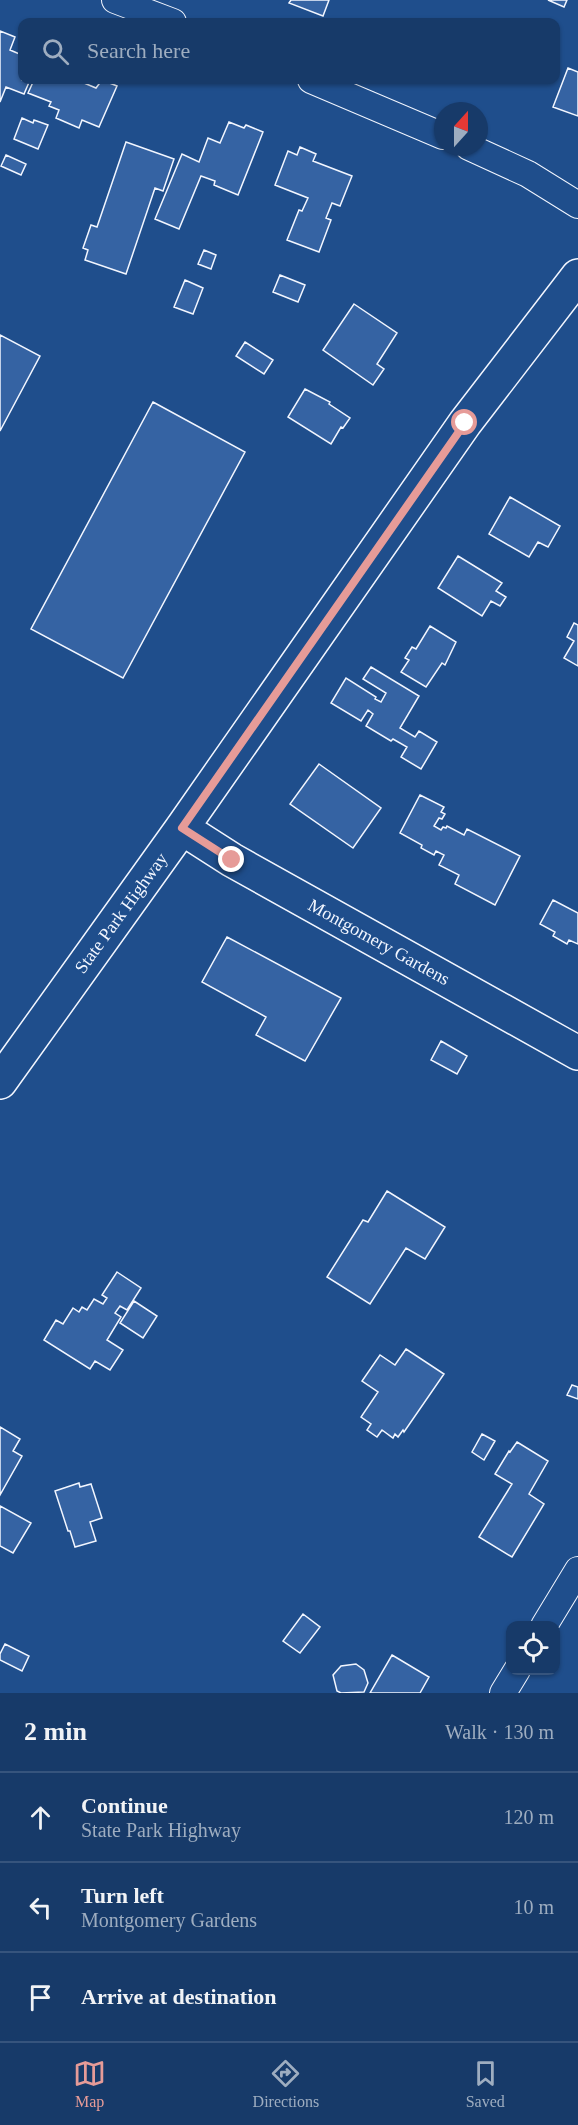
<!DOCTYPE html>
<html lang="en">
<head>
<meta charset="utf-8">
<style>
  :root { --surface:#173a69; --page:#244571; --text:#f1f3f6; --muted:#9eadc0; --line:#36547d; --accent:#e69b98 }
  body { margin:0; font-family:"Times New Roman",serif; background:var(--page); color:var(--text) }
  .controls { position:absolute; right:18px; bottom:18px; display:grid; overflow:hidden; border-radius:12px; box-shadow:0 2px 4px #0004 }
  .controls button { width:54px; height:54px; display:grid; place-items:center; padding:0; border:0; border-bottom:2px solid var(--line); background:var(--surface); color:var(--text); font:30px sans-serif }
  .compass { position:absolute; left:434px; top:102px; width:54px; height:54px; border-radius:50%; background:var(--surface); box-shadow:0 2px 4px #0004; rotate:21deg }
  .stop { position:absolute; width:18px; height:18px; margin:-14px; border:4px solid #e69b98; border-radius:50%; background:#fff }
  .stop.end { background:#e69b98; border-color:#fff; box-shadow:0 2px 6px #0008 }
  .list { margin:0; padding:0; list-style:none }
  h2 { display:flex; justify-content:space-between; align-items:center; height:78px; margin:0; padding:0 24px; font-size:26px }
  h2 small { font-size:20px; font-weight:400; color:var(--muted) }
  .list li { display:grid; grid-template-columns:39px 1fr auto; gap:18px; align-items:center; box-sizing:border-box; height:90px; padding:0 24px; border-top:2px solid var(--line) }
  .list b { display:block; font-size:22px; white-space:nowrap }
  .list p { margin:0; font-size:20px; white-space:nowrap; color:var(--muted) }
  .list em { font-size:20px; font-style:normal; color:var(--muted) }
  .icon { flex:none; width:33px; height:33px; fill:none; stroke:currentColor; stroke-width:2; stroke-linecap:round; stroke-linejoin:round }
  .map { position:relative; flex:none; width:578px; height:1693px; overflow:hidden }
  .search { position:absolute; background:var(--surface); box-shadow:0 2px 4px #0004; left:18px; right:18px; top:18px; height:66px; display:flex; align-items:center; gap:15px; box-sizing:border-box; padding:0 21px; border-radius:12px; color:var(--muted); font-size:22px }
  .sheet { height:348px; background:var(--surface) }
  nav { display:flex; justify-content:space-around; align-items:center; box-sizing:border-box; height:84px; border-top:2px solid var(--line); background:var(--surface); font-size:16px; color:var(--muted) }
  nav a { display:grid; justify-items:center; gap:3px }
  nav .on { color:var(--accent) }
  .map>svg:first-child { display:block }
  .building { fill:#3563a3; stroke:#f2f6ff; stroke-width:1.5 }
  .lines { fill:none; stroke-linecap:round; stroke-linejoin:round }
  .street-casing { stroke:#f2f6ff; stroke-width:28 }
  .secondary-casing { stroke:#f2f6ff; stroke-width:36 }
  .street { stroke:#1f4e8c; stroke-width:26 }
  .secondary { stroke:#1f4e8c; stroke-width:33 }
  .route { stroke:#e69b98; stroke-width:8 }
  .labels { text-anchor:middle; stroke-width:4.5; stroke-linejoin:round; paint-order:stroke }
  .street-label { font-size:18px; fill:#f2f6ff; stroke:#1f4e8c }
</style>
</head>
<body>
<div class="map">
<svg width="578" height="1693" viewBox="0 0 578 1693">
  <rect width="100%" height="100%" fill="#1f4e8c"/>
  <path class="building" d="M 291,0 L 329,0 L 323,16 L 289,3 Z
    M 548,0 L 567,0 L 564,7 Z
    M 0,31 L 15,37 L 10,50 L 22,55 L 22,80 L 30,80 L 24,94 L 6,87 L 0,102 Z
    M 568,68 L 578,72 L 578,116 L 553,107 Z
    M 34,80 L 55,80 L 60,82 L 61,80 L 77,80 L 96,88 L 102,80 L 117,86 L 99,127 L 82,120 L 79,128 L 56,118 L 59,110 L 49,106 L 51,102 L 28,93 Z
    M 22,118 L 33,123 L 34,120 L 48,125 L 38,149 L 14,139 Z
    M 229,122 L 244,128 L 246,125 L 263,132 L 238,195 L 214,185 L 215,181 L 201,176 L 179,229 L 155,219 L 182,154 L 199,162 L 208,138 L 220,143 Z
    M 126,142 L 174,159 L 163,191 L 155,188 L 126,274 L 85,260 L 88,250 L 83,248 L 91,225 L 97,227 Z
    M 300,147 L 316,154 L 313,161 L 352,176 L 340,206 L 332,203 L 326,218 L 331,220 L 319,252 L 287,240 L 299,210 L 302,211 L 308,198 L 275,185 L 288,151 L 297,155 Z
    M 6,155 L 26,164 L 21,175 L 1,166 Z
    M 204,250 L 216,255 L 211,269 L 198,264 Z
    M 280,275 L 305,285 L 298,302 L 273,292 Z
    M 185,280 L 203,288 L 193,314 L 174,307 Z
    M 354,304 L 397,333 L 377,364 L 384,369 L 373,385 L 323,350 Z
    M 0,335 L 40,356 L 0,431 Z
    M 245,342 L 273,360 L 264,374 L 236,356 Z
    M 305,389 L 330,402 L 329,404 L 350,418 L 343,428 L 341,427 L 331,444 L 288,417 Z
    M 153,402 L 245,452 L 123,678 L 31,629 Z
    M 510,497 L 560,526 L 548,547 L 538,542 L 529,557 L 489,534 Z
    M 458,556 L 502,583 L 496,591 L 506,597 L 500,606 L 491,601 L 482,616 L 438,588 Z
    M 574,623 L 578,625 L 578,666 L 564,658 L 574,641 L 567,637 Z
    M 430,626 L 456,642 L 445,665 L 442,663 L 426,687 L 401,672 L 409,660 L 405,658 L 412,647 L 416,649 Z
    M 371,667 L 419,696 L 400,728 L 415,737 L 419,731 L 437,742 L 421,769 L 401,757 L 407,747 L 393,739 L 391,741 L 366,726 L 373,714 L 368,710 L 361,721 L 331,703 L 346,678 L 376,697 L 375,699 L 381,702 L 386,693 L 363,679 Z
    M 319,764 L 381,808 L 353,848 L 290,804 Z
    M 420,795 L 444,807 L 441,812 L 445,814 L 442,819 L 439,818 L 434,826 L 441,830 L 443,827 L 446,828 L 447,826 L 464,835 L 467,829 L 520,856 L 495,905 L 455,884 L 459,875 L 439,865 L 444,855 L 436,851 L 434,855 L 421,848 L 422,845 L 400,833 Z
    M 553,900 L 578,913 L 578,944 L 569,940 L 567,944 L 553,936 L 555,932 L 540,924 Z
    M 227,937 L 341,998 L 305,1061 L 256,1035 L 266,1017 L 202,982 Z
    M 441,1041 L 467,1056 L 457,1074 L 431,1060 Z
    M 387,1191 L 445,1227 L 425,1259 L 406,1248 L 370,1304 L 327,1277 L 363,1220 L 368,1222 Z
    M 117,1272 L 141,1288 L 127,1310 L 120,1306 L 115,1313 L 121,1317 L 107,1340 L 123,1350 L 110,1370 L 95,1361 L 90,1369 L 44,1340 L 56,1320 L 63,1324 L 73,1308 L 79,1312 L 82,1307 L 87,1310 L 94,1299 L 103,1304 L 107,1298 L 102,1295 Z
    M 134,1301 L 157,1316 L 143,1338 L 120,1323 Z
    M 406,1349 L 444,1374 L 404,1432 L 403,1430 L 398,1437 L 395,1434 L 393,1438 L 382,1430 L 377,1437 L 367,1430 L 371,1424 L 361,1417 L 378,1392 L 362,1381 L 380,1355 L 395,1365 Z
    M 572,1385 L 578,1387 L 578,1399 L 567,1395 Z
    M 0,1427 L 20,1439 L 13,1451 L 22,1456 L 0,1495 Z
    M 482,1434 L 495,1441 L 484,1460 L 472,1452 Z
    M 517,1442 L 548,1461 L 529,1494 L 544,1504 L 512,1557 L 479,1537 L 512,1484 L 495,1474 L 509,1451 L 510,1452 Z
    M 79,1483 L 80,1487 L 91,1484 L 102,1518 L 90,1522 L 96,1541 L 75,1547 L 70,1531 L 68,1531 L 55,1491 Z
    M 0,1506 L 31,1523 L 13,1553 L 0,1546 Z
    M 303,1614 L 320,1627 L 300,1653 L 283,1641 Z
    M 5,1644 L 29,1656 L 22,1671 L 0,1660 L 0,1654 Z
    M 392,1655 L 429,1677 L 420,1693 L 370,1693 Z
    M 356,1664 L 364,1670 L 368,1683 L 364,1692 L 341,1693 L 337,1691 L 333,1675 L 341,1666 Z"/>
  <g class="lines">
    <g class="street-casing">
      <path id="street" d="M 115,0 L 173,22
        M 311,80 L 443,136
        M 469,147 L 528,174 L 578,205
        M 544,1626 L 578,1570
        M 503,1693 L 517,1670"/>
    </g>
    <g class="secondary-casing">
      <path id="secondary" d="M 182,828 L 232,860 L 578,1053
        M 0,1082 L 182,828 L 465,423 L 578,276"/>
    </g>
    <use href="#street" class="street"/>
    <use href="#secondary" class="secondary"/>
  </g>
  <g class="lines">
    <path class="route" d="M 232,860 L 182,828 L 465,423"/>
  </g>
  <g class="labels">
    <g class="street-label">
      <text transform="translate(121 913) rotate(-54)" y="6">State Park Highway</text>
      <text transform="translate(379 942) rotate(29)" y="6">Montgomery Gardens</text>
    </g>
  </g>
</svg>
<div class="controls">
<button><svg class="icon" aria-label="locate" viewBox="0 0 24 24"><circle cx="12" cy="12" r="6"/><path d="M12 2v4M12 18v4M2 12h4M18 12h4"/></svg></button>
</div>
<svg class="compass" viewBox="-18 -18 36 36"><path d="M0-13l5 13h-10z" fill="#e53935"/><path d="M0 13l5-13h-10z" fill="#9eadc0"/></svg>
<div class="stop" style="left:465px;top:423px"></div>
<div class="stop end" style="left:232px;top:860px"></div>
<div class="search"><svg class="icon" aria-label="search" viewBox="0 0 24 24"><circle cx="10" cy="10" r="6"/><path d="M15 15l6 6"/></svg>Search here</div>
</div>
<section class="sheet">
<h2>2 min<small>Walk · 130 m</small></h2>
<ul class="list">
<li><svg class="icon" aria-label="ahead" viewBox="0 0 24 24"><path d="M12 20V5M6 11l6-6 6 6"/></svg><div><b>Continue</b><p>State Park Highway</p></div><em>120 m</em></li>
<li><svg class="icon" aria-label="left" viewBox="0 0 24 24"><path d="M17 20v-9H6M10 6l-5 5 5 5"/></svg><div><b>Turn left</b><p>Montgomery Gardens</p></div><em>10 m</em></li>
<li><svg class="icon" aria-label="arrive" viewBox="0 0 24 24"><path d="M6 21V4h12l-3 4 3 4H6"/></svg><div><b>Arrive at destination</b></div></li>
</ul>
</section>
<nav>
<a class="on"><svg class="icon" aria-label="map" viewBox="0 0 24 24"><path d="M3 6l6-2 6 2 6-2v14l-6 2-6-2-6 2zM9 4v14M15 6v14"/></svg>Map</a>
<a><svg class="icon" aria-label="directions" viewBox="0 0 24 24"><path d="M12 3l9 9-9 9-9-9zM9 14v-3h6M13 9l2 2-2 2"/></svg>Directions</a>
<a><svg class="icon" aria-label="saved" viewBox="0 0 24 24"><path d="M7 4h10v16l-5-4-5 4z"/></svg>Saved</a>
</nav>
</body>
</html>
